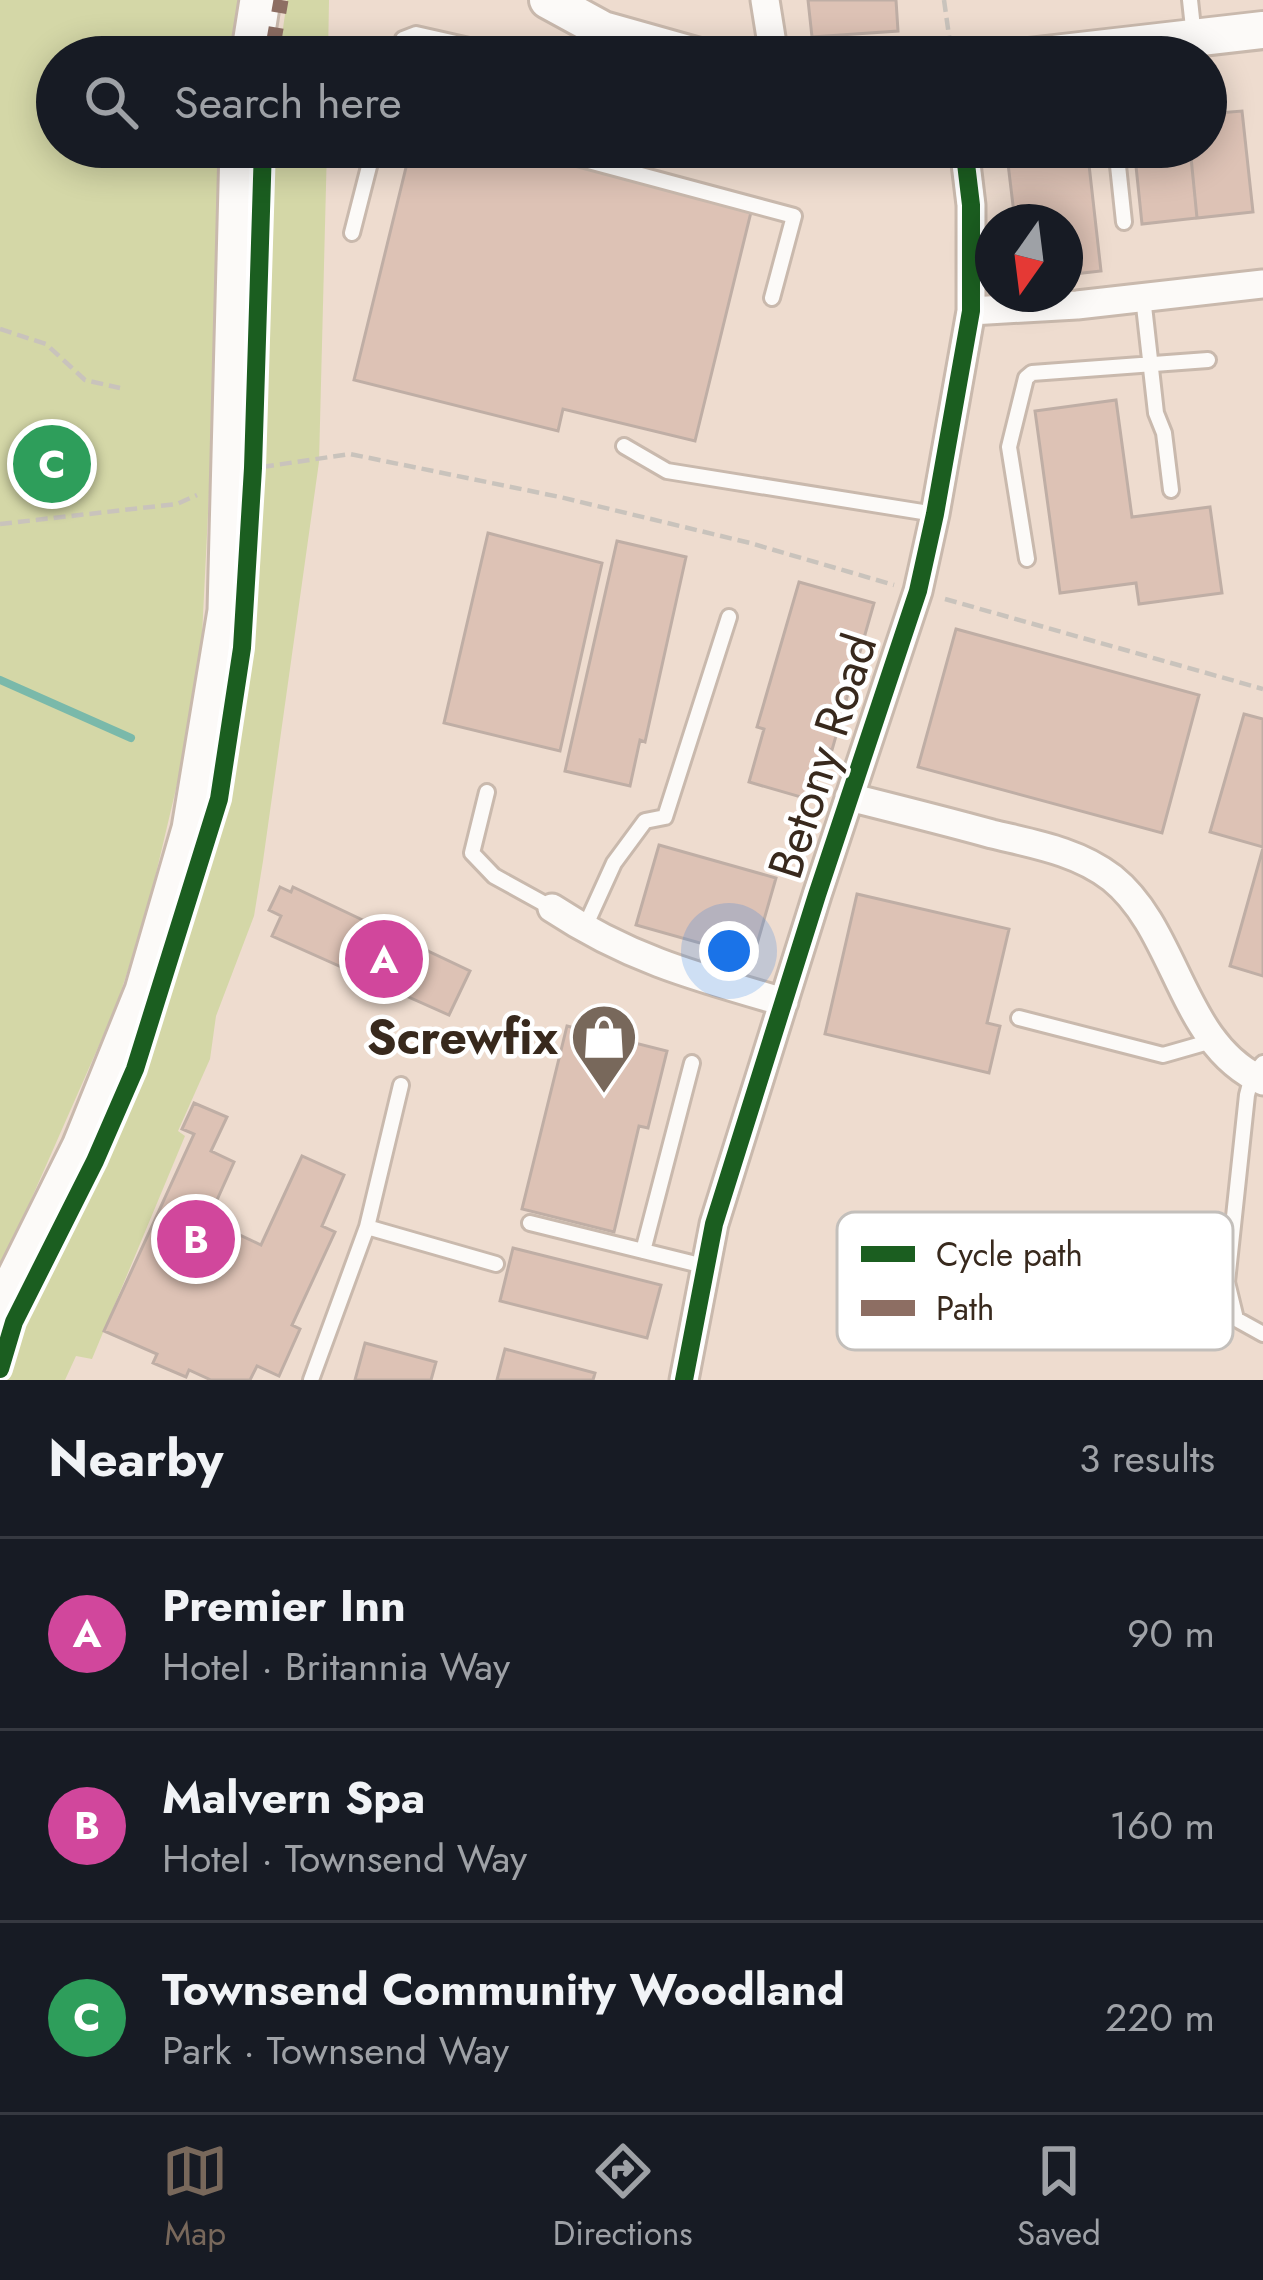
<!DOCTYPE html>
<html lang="en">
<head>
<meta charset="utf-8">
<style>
  :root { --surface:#171b24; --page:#242831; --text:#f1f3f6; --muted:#9ea1a6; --line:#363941; --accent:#78685b }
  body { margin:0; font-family:Jost,sans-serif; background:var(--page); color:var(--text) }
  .compass { position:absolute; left:975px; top:204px; width:108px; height:108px; border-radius:50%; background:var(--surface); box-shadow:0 6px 30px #0003; rotate:194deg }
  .you { position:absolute; left:729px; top:951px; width:42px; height:42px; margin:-30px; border:9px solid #fff; border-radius:50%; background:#1a73e8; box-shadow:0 0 0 18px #1a73e833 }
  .badge { display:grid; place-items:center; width:78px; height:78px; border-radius:50%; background:var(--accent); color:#fff; font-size:39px; font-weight:700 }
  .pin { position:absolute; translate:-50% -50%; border:6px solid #fff; box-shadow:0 3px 12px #0006 }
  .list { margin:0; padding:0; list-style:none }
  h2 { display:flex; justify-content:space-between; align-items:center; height:156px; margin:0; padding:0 48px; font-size:51px }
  h2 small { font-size:39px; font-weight:400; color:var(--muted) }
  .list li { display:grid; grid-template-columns:78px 1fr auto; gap:36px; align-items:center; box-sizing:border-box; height:192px; padding:0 48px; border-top:3px solid var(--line) }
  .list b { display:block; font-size:45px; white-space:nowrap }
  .list p { margin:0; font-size:39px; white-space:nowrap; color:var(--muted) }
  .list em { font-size:39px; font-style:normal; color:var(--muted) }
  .icon { flex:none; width:66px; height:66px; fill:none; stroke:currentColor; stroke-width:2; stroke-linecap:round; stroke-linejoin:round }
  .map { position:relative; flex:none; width:1263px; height:1380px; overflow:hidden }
  .search { position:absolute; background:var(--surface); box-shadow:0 6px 30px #0003; left:36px; right:36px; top:36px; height:132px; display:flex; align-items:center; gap:30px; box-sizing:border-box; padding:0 42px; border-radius:66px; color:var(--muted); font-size:45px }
  .sheet { height:732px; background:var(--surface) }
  nav { display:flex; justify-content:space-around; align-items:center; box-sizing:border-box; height:168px; border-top:3px solid var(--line); background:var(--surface); font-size:33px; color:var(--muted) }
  nav a { display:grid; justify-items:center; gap:6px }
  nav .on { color:var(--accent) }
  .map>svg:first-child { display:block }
  .green { fill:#d4d7a7 }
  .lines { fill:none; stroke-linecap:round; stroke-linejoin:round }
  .stream { stroke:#7ab9aa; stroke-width:8 }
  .building { fill:#ddc2b5; stroke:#bfaea5; stroke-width:3 }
  .service-casing { stroke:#c9b9ad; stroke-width:20 }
  .minor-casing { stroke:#c9b9ad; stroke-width:33 }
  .tertiary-casing { stroke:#c9b9ad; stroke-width:42 }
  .secondary-casing { stroke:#c9b9ad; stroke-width:45 }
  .path { stroke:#c9c3bc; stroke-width:4.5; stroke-dasharray:12 6; stroke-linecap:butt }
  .service { stroke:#fcfaf8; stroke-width:14 }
  .minor { stroke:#fcfaf8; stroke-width:27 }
  .tertiary { stroke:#fcfaf8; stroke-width:36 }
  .secondary { stroke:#fcfaf8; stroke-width:39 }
  .quiet { stroke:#8d6e63; stroke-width:15; stroke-dasharray:30 15; stroke-linecap:butt }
  .cycleway-casing { stroke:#fff; stroke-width:26 }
  .cycleway { stroke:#1b5e20; stroke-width:18 }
  .labels { text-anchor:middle; stroke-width:9; stroke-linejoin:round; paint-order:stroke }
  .street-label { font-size:48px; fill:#38291d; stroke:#fff }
  .poi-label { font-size:48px; font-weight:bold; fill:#38291d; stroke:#fff; text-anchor:end }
  .key { fill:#fff; stroke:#c3bfbb; stroke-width:3 }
  .key-label { font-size:33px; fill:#38291d }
</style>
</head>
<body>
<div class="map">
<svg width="1263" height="1380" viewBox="0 0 1263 1380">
  <rect width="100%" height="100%" fill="#eedccf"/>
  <path class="green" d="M 0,0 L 245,0 L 237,57 L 57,57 L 57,147 L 226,147 L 201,656 L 187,742 L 146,916 L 115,1009 L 0,1270 Z
    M 287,0 L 329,0 L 328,57 L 279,57 Z
    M 271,147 L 327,147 L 319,462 L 263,861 L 254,916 L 216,1016 L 210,1059 L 178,1131 L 185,1136 L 92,1359 L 76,1356 L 65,1380 L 6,1380 L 8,1361 L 30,1310 L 134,1092 L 212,846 L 240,725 L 255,554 Z"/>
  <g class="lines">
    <path class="stream" d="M 0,680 L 131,738"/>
  </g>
  <path class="building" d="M 808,0 L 896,0 L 898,31 L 812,37 Z
    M 1242,111 L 1253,212 L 1197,218 L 1190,147 L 1206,147 L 1206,114 Z
    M 411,147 L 544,147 L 542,156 L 752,208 L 695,441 L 563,409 L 558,431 L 354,380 Z
    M 1006,147 L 1087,147 L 1101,271 L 1065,275 L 1065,222 L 1015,222 Z
    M 1134,147 L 1190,147 L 1197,218 L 1142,224 Z
    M 1116,400 L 1132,517 L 1210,507 L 1222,593 L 1139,604 L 1136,583 L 1060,593 L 1035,411 Z
    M 488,533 L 602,563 L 560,751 L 444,723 Z
    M 617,541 L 686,557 L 645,742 L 640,740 L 630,786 L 565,771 Z
    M 799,582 L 874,603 L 832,750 L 825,748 L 811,800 L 749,782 L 764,729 L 757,727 Z
    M 956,629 L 1199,695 L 1162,833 L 918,767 Z
    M 1244,714 L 1263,719 L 1263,847 L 1210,832 Z
    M 659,845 L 776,878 L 753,958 L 636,925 Z
    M 1263,848 L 1263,976 L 1230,966 Z
    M 280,887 L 291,892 L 293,887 L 470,971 L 449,1015 L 272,936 L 281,916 L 269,910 Z
    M 857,894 L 1009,929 L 987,1023 L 1000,1026 L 989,1073 L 825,1034 Z
    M 567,1026 L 667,1051 L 648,1128 L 639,1126 L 614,1232 L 522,1209 Z
    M 194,1103 L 227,1117 L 211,1151 L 234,1162 L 208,1220 L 261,1245 L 302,1156 L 344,1175 L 322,1226 L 335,1232 L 292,1325 L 300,1329 L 279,1376 L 257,1366 L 250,1380 L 211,1380 L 189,1370 L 186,1377 L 153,1363 L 157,1354 L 104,1331 L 194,1134 L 182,1129 Z
    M 513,1248 L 661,1285 L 647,1338 L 500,1301 Z
    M 365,1343 L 436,1362 L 431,1380 L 355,1380 Z
    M 505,1349 L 595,1373 L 593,1380 L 497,1380 Z"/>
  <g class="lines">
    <g class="service-casing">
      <path id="service" d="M 1190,0 L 1194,37
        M 397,57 L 403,39 L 416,34 L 518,57
        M 594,57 L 603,30
        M 572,147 L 570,156 L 794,216 L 772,298
        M 1116,147 L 1124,222
        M 352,233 L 374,147
        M 1143,297 L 1156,413 L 1164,433 L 1171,490
        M 624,446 L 667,471 L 935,514
        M 1027,559 L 1009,447 L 1026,378 L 1032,373 L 1208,360
        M 487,792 L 472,853 L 494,876 L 552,908
        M 584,929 L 614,863 L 645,821 L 665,817 L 729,617
        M 1019,1018 L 1163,1055 L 1212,1041
        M 1263,1063 L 1252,1076 L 1247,1095 L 1227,1282 L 1236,1319 L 1263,1334
        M 530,1223 L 704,1266
        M 367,1227 L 496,1264
        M 643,1251 L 692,1063
        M 311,1380 L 367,1227 L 401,1085"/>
    </g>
    <g class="minor-casing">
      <path id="minor" d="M 765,0 L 773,50 L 767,57
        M 971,311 L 1077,305 L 1263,284
        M 849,797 C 897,809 945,821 992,834 C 1033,844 1077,851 1112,878 C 1178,931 1181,1045 1263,1081
        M 552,908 C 629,959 697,977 784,1002
        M 684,1380 L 714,1224 L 817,895 L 918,591 L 935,514 L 971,311 L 971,205 L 964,147"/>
    </g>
    <g class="tertiary-casing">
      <path id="tertiary" d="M 548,0 L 603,30 L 699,57
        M 1028,57 L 1263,30"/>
    </g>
    <g class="secondary-casing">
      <path id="secondary" d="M 251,57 L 260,0
        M 0,1312 L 82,1147 L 145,991 L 192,829 L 228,611 L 240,147"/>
    </g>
    <path class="path" d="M 944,0 L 952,57
      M 0,329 L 46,344 L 85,380 L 120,388
      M 262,467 L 350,454 L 560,497 L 750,543 L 894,585
      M 0,524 L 177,504 L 197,495
      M 945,599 L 1263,689"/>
    <use href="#service" class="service"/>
    <use href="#minor" class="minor"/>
    <use href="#tertiary" class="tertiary"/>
    <use href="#secondary" class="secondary"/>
    <path class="quiet" d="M 271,57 L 281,0"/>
    <g class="cycleway-casing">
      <path id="cycleway" d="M 0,1369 L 14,1322 L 95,1161 L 135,1069 L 219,799 L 242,648 L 253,468 L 263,147
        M 684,1380 L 714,1224 L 817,895 L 918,591 L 935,514 L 971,311 L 971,205 L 964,147"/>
    </g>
    <use href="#cycleway" class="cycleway"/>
  </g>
  <defs>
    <g id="shop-pin" transform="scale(3.45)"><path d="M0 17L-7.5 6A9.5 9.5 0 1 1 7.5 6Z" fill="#78685b" stroke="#fff"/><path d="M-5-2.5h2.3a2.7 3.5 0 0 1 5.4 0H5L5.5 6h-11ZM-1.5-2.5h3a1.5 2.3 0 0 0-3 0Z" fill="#fff"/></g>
  </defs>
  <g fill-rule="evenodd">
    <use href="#shop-pin" x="604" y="1037"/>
  </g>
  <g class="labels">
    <g class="street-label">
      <text transform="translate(822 756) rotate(-72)" y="17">Betony Road</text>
    </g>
    <g class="poi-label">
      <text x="558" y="1054">Screwfix</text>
    </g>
  </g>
  <rect x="837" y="1212" width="396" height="138" rx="18" class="key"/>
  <rect x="861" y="1246" width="54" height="16" fill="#1b5e20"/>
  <rect x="861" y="1300" width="54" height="16" fill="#8d6e63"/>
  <g class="key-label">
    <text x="936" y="1266">Cycle path</text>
    <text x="936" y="1320">Path</text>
  </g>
</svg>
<svg class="compass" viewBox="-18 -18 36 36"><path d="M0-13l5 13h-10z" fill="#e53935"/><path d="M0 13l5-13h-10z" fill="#9ea1a6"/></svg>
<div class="you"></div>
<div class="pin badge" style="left:384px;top:959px;background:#d1479c">A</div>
<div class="pin badge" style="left:196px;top:1239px;background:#d1479c">B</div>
<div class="pin badge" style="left:52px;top:464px;background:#2e9e5b">C</div>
<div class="search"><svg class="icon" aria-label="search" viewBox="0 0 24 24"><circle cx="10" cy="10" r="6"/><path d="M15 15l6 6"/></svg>Search here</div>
</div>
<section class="sheet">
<h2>Nearby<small>3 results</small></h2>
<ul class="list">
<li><span class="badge" style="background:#d1479c">A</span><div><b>Premier Inn</b><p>Hotel · Britannia Way</p></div><em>90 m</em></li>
<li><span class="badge" style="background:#d1479c">B</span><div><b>Malvern Spa</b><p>Hotel · Townsend Way</p></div><em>160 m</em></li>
<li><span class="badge" style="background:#2e9e5b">C</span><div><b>Townsend Community Woodland</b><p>Park · Townsend Way</p></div><em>220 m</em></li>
</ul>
</section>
<nav>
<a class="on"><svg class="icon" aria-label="map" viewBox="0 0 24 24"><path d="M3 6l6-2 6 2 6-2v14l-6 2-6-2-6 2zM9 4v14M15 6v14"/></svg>Map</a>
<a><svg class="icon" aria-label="directions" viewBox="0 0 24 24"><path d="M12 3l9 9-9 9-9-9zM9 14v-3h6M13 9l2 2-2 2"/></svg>Directions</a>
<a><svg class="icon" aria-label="saved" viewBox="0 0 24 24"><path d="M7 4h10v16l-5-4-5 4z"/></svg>Saved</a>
</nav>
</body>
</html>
